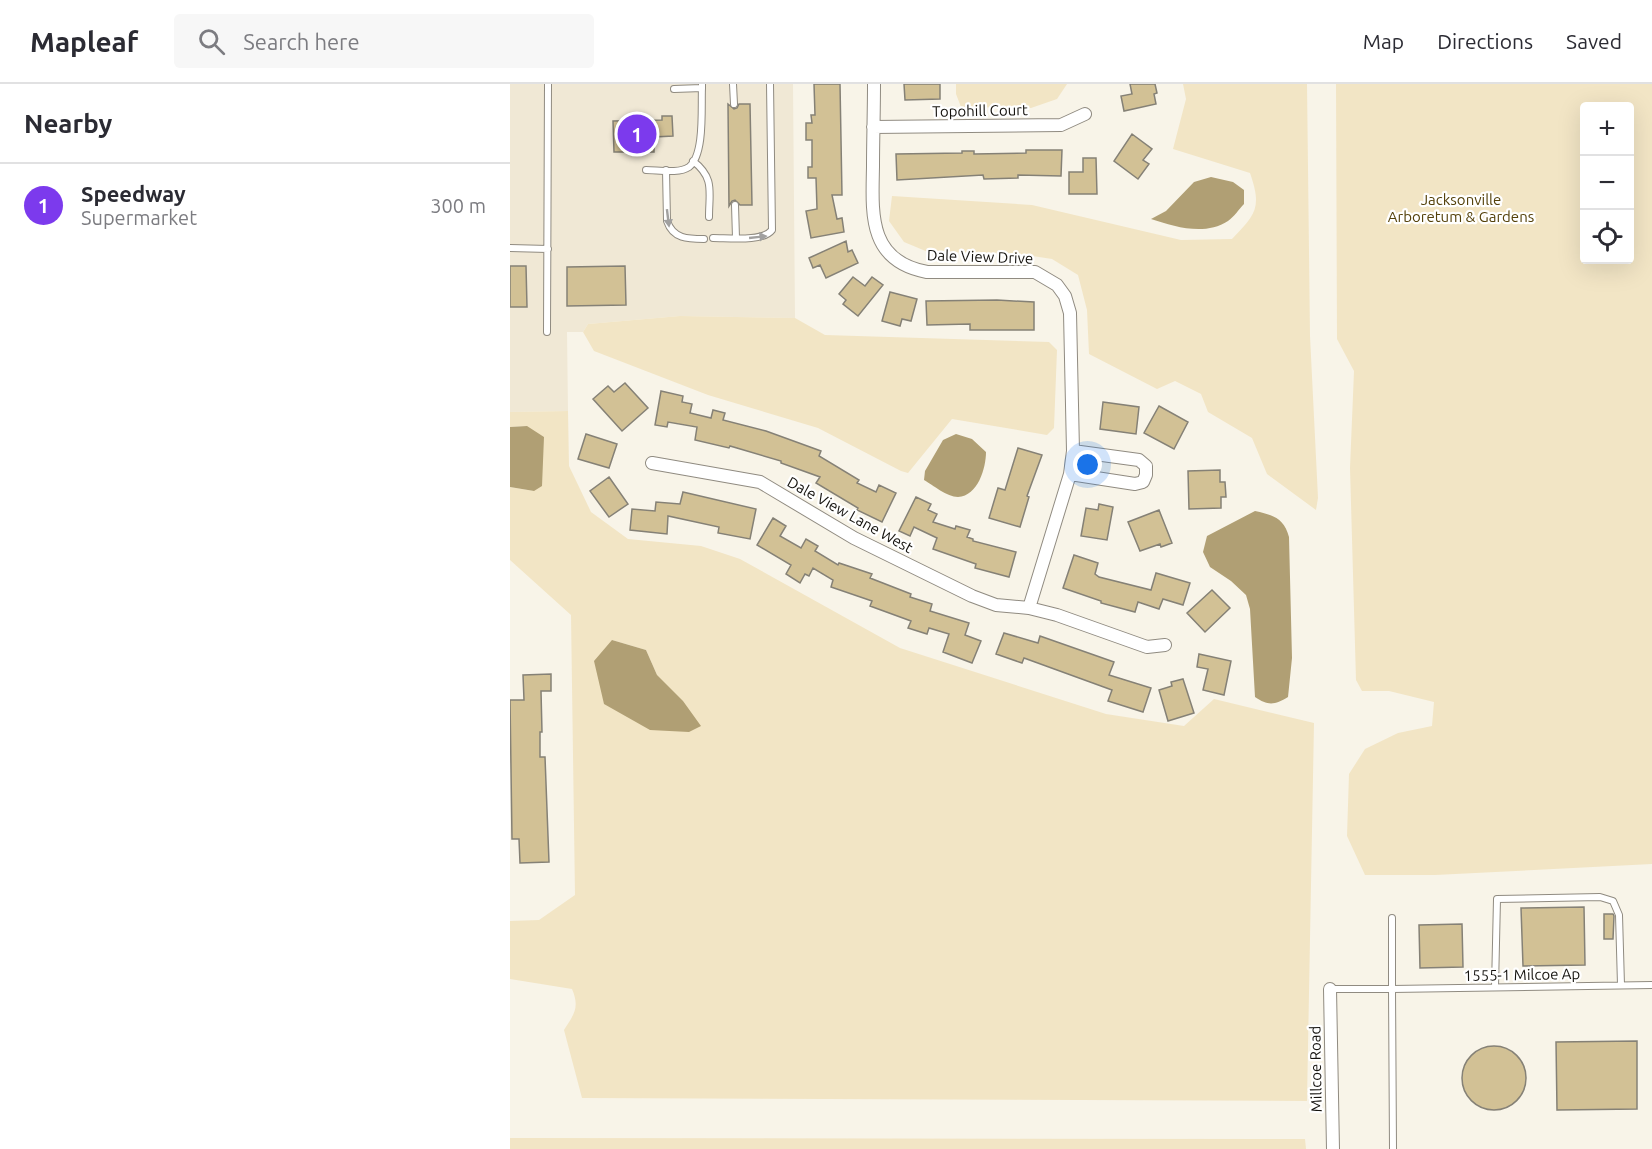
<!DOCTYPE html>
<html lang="en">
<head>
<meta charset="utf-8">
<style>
  :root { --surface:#fff; --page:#f7f7f7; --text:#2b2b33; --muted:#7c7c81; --line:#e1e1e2; --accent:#7c3aed }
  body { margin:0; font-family:Ubuntu,sans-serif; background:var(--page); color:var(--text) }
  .controls { position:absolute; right:18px; top:18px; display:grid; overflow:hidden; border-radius:6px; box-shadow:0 6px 24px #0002 }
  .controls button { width:54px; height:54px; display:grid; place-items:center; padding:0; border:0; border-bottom:2px solid var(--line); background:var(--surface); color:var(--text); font:30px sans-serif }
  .you { position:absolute; left:578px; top:381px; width:21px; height:21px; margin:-15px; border:4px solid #fff; border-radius:50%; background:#1a73e8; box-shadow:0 0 0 9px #1a73e833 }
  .badge { display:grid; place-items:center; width:39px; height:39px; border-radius:50%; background:var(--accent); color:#fff; font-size:20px; font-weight:700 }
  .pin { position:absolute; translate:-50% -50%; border:3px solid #fff; box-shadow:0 2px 6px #0006 }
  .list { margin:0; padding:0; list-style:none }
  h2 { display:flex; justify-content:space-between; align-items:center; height:78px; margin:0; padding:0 24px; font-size:26px }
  h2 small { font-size:20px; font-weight:400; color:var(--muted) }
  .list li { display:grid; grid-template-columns:39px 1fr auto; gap:18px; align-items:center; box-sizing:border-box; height:84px; padding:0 24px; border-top:2px solid var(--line) }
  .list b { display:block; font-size:22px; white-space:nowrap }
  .list p { margin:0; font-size:20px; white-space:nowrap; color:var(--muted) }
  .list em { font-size:20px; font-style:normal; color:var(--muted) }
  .icon { flex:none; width:33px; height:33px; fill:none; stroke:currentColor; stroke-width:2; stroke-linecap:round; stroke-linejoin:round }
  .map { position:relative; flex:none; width:1142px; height:1065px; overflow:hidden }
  header { display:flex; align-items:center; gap:36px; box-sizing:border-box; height:84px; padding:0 30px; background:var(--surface); border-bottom:2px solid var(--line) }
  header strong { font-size:28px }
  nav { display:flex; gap:33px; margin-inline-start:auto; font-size:21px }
  .search { width:420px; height:54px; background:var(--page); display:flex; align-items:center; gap:15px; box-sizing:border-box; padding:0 21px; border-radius:6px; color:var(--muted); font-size:22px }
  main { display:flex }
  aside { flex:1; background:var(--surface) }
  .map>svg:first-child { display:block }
  .built { fill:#f0e8d5 }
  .green { fill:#f2e5c5; fill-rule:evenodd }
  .water { fill:#b09f74 }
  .building { fill:#d2c195; stroke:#858176; stroke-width:1.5 }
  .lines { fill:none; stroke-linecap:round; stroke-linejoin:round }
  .service-casing { stroke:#908b81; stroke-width:8 }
  .minor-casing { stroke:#908b81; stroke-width:14 }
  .service { stroke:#fff; stroke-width:6 }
  .minor { stroke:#fff; stroke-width:12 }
  .oneway { fill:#a1a09f }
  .labels { text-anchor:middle; stroke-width:4.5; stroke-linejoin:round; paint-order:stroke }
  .street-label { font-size:15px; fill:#14120e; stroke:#fff }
  .park-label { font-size:15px; fill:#54410a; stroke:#fff }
</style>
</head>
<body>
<header>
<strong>Mapleaf</strong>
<div class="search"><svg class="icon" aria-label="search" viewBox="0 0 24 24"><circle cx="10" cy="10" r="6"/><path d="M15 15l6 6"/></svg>Search here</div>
<nav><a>Map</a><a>Directions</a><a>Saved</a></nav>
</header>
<main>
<aside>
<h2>Nearby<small></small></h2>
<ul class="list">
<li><span class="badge">1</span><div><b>Speedway</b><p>Supermarket</p></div><em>300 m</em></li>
</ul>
</aside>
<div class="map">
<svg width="1142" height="1065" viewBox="0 0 1142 1065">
  <rect width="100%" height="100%" fill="#f8f4e8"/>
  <path class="built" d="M 0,0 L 283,0 L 285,234 L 170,232 L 78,240 L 73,248 L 57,248 L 58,327 L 0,328 Z"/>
  <path class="green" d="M 446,0 L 557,0 L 547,15 L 521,24 L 451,23 L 446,10 Z
    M 673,0 L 797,0 L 800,252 L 808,414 L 806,426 L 757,390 L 742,354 L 698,328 L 691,310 L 665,297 L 647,305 L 579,270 L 577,226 L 568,191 L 542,175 L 503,169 L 418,168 L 394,158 L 379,137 L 382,112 L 522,121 L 671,156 L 722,155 C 746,130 752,124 740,89 L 663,65 L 676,15 Z
    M 826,0 L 1142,0 L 1142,780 L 925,791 L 855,791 L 837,752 L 839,690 L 855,665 L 888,649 L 922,642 L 924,618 L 879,607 L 852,607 L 846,596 L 840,384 L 844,287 L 827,255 ZM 1074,22 L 1120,22 L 1120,176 L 1074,176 Z
    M 170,232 L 285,234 L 315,251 L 539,258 L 547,266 L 544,344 L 537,351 L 442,335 L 398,389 L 391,387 L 308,344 L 198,311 L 84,267 L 73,248 L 78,240 Z
    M 58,327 L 59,382 L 81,428 L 118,455 L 191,462 L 230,475 L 390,564 L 596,630 L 674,642 L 704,615 L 804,639 L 797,1017 L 72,1014 L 54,946 C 64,930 70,924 62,905 L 0,895 L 0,837 L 29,836 L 65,811 L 61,531 L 0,476 L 0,403 L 24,407 L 17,342 L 0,343 L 0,328 ZM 102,556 L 136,566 L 147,591 Z
    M 0,1054 L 795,1055 L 796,1065 L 0,1065 Z"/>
  <path class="water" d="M 701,93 L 723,98 L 734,106 L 734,120 C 729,125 724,133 718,137 C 695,152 665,143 641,135 L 656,127 L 684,98 Z
    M 17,342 L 34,353 L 32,402 L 24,407 L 0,403 L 0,343 Z
    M 446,350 L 462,355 L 476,368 C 476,384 468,412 448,413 C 437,413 423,401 414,396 L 415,387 L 433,356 Z
    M 745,427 C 763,431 774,434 779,453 L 782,574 L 778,613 C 765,621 758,622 745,613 L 740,525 L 736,511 L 721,497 L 700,483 L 693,468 L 697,452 Z
    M 102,556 L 136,566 L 147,591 L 173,617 L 191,642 L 179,648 L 140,646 L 94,620 L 84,577 Z"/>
  <path class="building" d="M 304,0 L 330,0 L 332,111 L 322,111 L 327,135 L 332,134 L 334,148 L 301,154 L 296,127 L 307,125 L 306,94 L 298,94 L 298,83 L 302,83 L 302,56 L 296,56 L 296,39 L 302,39 L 301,31 L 305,31 Z
    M 394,0 L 430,0 L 430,15 L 395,16 Z
    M 620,0 L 645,0 L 647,9 L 644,10 L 646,20 L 614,27 L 611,12 L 622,10 Z
    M 218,20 L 224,25 L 227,24 L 229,20 L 240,20 L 242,121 L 230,121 L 225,116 L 222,117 L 219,122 Z
    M 152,32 L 162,32 L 163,52 L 144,53 L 144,68 L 104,68 L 103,37 L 152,36 Z
    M 622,50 L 642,65 L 633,76 L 639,80 L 628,95 L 604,77 Z
    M 516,66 L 552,66 L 551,92 L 508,91 L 508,94 L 474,95 L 473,91 L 387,96 L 386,70 L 452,69 L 452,67 L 464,67 L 464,70 L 516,69 Z
    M 573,74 L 586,74 L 587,110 L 559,110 L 559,88 L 573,88 Z
    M 336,157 L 338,168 L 342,166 L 348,179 L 316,194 L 310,181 L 303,184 L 299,174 Z
    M 0,182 L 16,182 L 17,223 L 0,223 Z
    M 115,182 L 116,221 L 57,222 L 57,183 Z
    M 343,193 L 355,202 L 362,193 L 373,201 L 348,232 L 333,220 L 336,216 L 329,210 Z
    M 380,208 L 407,215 L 401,237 L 392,235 L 390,242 L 372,237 Z
    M 487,216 L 524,218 L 524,246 L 460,246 L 460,240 L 417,241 L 416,217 Z
    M 115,299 L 138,324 L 112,347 L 83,315 L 98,302 L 104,308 Z
    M 151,307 L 173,312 L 172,318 L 182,320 L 180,329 L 201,334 L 203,326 L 215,329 L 213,336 L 256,347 L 311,367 L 309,372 L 349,396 L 347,399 L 366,408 L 369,401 L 386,409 L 372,438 L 347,426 L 348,424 L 306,399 L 310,393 L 271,379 L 271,377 L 220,362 L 219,364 L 185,356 L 187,343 L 158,338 L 157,343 L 145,341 Z
    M 593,318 L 629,323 L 626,350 L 590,345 Z
    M 649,322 L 678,338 L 664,365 L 634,349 Z
    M 76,350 L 107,360 L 99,384 L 68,375 Z
    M 508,364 L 532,371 L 517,412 L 519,413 L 510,443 L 479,434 L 488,404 L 495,406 Z
    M 710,386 L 710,398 L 715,398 L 716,413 L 711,413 L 711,424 L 679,425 L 678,387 Z
    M 99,393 L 118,420 L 99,433 L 80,407 Z
    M 173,408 L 246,425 L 240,455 L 208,449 L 209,443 L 158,432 L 157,450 L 120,446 L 122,425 L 145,427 L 146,418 L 170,420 Z
    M 406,413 L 421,420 L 418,426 L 427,430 L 423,438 L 445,445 L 446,442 L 460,446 L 457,453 L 463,455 L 463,457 L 506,468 L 499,493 L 465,484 L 466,480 L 423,465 L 427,454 L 404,443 L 400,452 L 389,447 Z
    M 589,420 L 603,423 L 597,456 L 571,452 L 576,424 L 588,426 Z
    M 649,426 L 662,459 L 651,463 L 650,460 L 630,467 L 618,438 Z
    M 263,434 L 276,442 L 270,452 L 291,464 L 296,455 L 308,462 L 305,467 L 328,481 L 329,479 L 362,490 L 360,494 L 401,510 L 400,513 L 422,520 L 420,527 L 459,539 L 455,551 L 471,557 L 462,579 L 433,568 L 439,550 L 419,544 L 417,550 L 398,544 L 401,537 L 360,522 L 362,517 L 321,503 L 323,496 L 303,484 L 299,492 L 295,490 L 290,499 L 276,490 L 281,481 L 247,461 Z
    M 564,471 L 588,479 L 585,490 L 589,493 L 641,506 L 646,489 L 680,499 L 673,521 L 653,515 L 649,525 L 628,518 L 625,528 L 591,519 L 591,517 L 553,504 Z
    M 702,506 L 720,524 L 695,548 L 677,529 Z
    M 494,549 L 528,559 L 530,552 L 604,578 L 599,591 L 641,604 L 633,628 L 598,617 L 602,606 L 514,574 L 512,579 L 486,570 Z
    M 689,570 L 721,577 L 714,611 L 693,606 L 698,585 L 687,583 Z
    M 41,590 L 41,607 L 31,607 L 32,648 L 30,648 L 30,673 L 35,673 L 39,778 L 10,779 L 9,755 L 2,755 L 0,616 L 14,616 L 13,591 Z
    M 673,595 L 684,629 L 658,637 L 649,606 L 662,602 L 661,598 Z
    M 1074,823 L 1075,881 L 1013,882 L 1011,824 Z
    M 1094,830 L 1103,830 L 1104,832 L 1103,855 L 1094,855 Z
    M 952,840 L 953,883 L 910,884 L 909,841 Z
    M 1127,957 L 1127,1025 L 1047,1026 L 1046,958 Z
    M952 994a32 32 0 1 1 64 0a32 32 0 1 1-64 0Z"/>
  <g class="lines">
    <g class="service-casing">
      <path id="service" d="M 223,0 L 224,20
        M 164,5 L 192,4 L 192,0
        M 183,77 C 205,94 199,108 199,133
        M 136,86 C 148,86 169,90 179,83 C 195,71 191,23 192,4
        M 156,86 L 157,137 C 163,155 178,155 194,155
        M 225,121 L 226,154
        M 203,154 C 219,154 253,158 262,146 L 260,0
        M 0,164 L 38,165
        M 37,248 L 38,0
        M 985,903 L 987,815 L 1090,813 L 1103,817 L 1109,831 L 1111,901
        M 820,905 L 882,905 L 882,834
        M 883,1065 L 882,905 L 1142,901"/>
    </g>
    <g class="minor-casing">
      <path id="minor" d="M 364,0 C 364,28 363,55 363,83 C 362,130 358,177 417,188 L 525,188 L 547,201 L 555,212 L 560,229 L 563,367 L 560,390 L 519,524
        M 363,43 L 551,41 L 575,30
        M 142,379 L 250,398 L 344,454 L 462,512 L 486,521 L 519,524 L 547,531 L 637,563 L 655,561
        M 560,390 L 625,400 L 633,398 L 636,391 L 636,382 L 629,376 L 563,367
        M 820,905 L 823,1065"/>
    </g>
    <use href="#service" class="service"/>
    <use href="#minor" class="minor"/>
  </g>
  <defs><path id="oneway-solid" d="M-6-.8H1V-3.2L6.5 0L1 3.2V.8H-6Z" transform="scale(1.5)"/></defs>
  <g class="oneway">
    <use href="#oneway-solid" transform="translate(158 134) rotate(83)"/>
    <use href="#oneway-solid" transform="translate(248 153) rotate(-6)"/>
  </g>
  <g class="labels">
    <g class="street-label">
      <text transform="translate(470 27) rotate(-1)" y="5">Topohill Court</text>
      <text transform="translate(470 173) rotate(2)" y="5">Dale View Drive</text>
      <text transform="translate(340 431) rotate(29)" y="5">Dale View Lane West</text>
      <text transform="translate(1012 891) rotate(-1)" y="5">1555-1 Milcoe Ap</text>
      <text transform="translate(806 985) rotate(-91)" y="5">Millcoe Road</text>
    </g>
    <g class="park-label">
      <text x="951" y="121">Jacksonville<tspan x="951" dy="17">Arboretum &amp; Gardens</tspan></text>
    </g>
  </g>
</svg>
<div class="controls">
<button>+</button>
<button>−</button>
<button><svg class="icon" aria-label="locate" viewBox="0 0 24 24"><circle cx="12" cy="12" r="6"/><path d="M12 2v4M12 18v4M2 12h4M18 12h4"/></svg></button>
</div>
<div class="you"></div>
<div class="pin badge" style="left:127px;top:50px">1</div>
</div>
</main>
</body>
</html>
